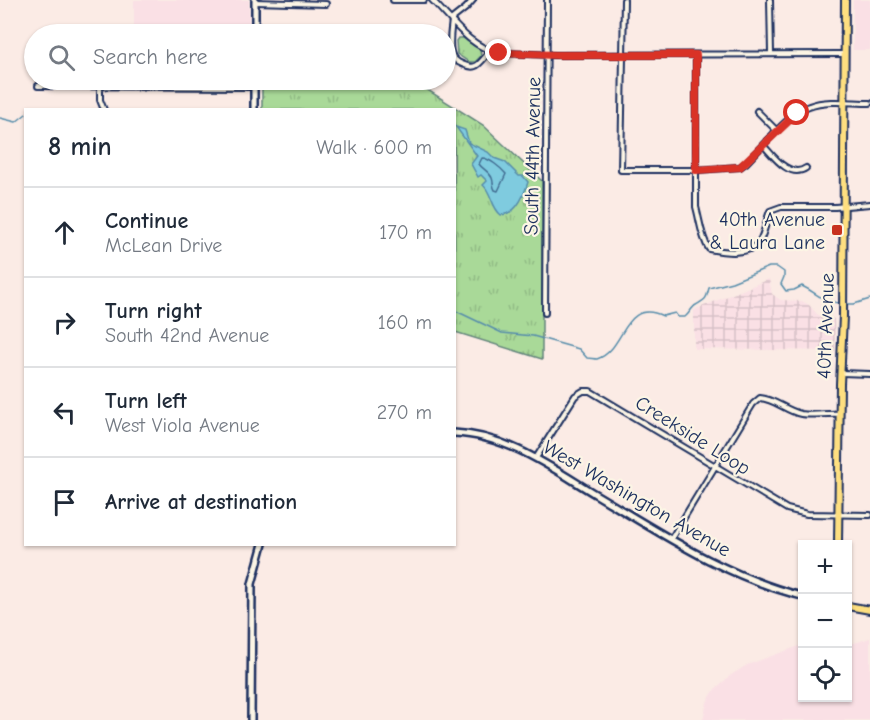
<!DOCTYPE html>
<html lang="en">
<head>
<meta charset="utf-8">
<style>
  :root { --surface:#fff; --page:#f2f2f3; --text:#1f2937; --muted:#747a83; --line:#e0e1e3 }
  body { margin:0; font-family:"Comic Neue",sans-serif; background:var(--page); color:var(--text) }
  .controls { position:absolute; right:18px; bottom:18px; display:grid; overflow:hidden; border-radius:0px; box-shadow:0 2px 4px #0004 }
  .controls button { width:54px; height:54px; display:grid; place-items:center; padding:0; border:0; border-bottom:2px solid var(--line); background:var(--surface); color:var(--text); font:30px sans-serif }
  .stop { position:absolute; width:18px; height:18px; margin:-14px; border:4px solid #d93025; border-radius:50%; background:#fff }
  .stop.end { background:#d93025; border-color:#fff; box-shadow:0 2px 6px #0008 }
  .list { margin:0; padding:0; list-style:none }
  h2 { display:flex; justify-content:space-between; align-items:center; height:78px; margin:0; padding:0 24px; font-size:26px }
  h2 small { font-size:20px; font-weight:400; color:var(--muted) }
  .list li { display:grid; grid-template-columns:39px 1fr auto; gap:18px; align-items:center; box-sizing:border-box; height:90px; padding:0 24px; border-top:2px solid var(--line) }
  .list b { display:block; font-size:22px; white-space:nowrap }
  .list p { margin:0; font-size:20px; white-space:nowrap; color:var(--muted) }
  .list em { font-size:20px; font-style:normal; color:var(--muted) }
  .icon { flex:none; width:33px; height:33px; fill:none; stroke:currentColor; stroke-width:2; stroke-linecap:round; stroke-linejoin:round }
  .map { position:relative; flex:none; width:870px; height:720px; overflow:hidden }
  .search { position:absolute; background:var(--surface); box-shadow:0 2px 4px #0004; left:24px; top:24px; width:432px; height:66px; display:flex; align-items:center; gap:15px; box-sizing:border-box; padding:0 21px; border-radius:33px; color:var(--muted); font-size:22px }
  .panel { position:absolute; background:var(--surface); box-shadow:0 2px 4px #0004; left:24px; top:108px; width:432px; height:438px; border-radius:0px }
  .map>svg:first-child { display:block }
  .built { fill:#fae0e5 }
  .industrial { fill:url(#industrial-grid) }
  .park { fill:url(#park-tufts); stroke:#62847b; stroke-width:1.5 }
  .water { fill:#7fcbdf; stroke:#578dab; stroke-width:1.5 }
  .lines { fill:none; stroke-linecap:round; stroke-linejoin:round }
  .shore { stroke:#436d92; stroke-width:1.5 }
  .stream { stroke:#578dab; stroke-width:1.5 }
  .street-casing { stroke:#1b2f5e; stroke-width:8 }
  .secondary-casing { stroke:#1b2f5e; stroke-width:10 }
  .primary-casing { stroke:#1b2f5e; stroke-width:10 }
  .street { stroke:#fcf5e5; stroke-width:4 }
  .secondary { stroke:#fcf5e5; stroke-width:5 }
  .primary { stroke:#fedf80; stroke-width:6 }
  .route { stroke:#d93025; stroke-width:8 }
  .poi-dot { fill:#c8321e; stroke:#fcf5e5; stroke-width:2 }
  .labels { text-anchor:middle; stroke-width:4.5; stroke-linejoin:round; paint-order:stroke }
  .street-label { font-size:20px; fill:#1b2f5e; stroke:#fcf5e5 }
  .poi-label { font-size:20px; fill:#1b2f5e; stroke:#fcf5e5; text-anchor:end }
</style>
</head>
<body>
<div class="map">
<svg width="870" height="720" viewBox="0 0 870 720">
  <defs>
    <pattern id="industrial-grid" width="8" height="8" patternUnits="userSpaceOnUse" patternTransform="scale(1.5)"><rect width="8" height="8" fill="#fae0e5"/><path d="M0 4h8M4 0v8" fill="none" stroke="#d6c0c7"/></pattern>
    <pattern id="park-tufts" width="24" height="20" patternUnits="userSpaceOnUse" patternTransform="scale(1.5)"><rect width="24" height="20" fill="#a9d998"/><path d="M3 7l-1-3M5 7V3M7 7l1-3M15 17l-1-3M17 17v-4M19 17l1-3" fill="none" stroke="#91bb85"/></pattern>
  </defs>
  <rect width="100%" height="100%" fill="#fbebe5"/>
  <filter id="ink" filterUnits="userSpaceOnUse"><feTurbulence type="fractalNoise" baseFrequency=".0167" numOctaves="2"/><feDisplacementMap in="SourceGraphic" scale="12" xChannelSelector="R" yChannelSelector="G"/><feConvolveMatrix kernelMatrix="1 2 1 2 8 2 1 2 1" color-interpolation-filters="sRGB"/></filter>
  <g filter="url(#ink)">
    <path class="built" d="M 134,0 L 249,0 L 249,34 L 134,34 Z
      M 853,0 L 870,0 L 870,50 L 853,50 Z
      M 870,638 L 870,720 L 703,720 L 707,702 L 715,689 L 731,675 L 747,665 L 799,646 L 802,645 L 802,698 L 848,698 L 848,645 Z"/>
    <path class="industrial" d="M 769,279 L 772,294 L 781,300 L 802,301 L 809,305 L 818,315 L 834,319 L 835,351 L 694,349 L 694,310 Z"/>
    <path class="park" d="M 263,30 L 396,30 L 397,34 L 263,34 Z
      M 458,38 L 463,38 L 480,50 L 481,56 L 475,62 L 469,62 L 457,54 L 456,41 Z
      M 262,80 L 412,80 L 483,125 L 542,181 L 542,359 L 455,332 L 454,110 L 262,110 Z"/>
    <path class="water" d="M 456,127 L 465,130 L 469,143 L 488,152 L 494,158 L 505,162 L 519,176 L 523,176 L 528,182 C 524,196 517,214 501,215 C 491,207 492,193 483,185 L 487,181 L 481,175 L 478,177 L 471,164 L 477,156 Z"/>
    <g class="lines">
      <path class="shore" d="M 482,158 C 489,158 501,168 506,174 L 498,191 L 495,190 C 492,185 494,183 492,178 C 489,171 483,170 479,164 Z"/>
      <path class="stream" d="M 0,118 L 16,122 L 26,114
        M 847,304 L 854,304 L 870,299
        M 454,310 L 502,333 L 533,336 L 579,349 L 587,358 C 590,358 594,359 597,359 C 625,351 623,297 663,316 L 675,313 L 678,317 L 685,317 C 689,314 692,307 696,305 C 706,299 706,300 709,288 L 732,282 L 769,267 L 777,267 L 784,272 L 784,277 L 781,284 L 786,291 L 794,290 L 802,286 C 819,294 821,302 842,303"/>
      <g class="street-casing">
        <path id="street" d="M 393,0 L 424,0
          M 432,0 C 453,21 469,47 499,53 L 556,55 L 845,54
          M 624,0 L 621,170 L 696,170 L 740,167 L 746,163 C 761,148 790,112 809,106 C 827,99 851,103 870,103
          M 770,0 L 771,53
          M 255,2 L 326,4
          M 452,19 L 466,8 L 473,0
          M 452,20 C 451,30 448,46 452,55 C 453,59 455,59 458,62 C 477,72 478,65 490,51
          M 696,55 L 696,207 C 700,221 701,237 709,249 C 724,252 749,256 759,242 C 765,233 766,220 770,211 L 781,207 L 835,207 L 870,204
          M 38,86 L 254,87
          M 100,87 L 100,100 L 104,110
          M 757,111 L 777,131
          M 764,146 C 774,157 790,179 806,168
          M 545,313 L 547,0
          M 841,373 L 870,374
          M 536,458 L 575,396 L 583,391 L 590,391 L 787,509 L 807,514 L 870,515
          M 671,539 L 753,404 L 760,398 C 775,399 786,411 801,414 C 813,416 827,413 840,414"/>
      </g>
      <g class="secondary-casing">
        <path id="secondary" d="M 255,34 L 255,0
          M 254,110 L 254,80
          M 454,433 C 507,435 552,468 595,494 C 662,534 726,577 802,596
          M 251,720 L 252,584 L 263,544"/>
      </g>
      <g class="primary-casing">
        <path id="primary" d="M 838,544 L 840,384 L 843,316 L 845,0
          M 848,606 L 870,610"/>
      </g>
      <use href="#street" class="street"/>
      <use href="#secondary" class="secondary"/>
      <use href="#primary" class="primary"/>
    </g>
  </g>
  <g class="lines" filter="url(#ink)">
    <path class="route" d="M 499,53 L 556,55 L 696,55 L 696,170 L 740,167 L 797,113"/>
  </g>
  <rect class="poi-dot" x="831" y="224" width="12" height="12" rx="3"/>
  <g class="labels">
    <g class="street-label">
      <text transform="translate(532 156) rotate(-89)" y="7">South 44th Avenue</text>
      <text transform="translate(825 326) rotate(-88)" y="7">40th Avenue</text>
      <text transform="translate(693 435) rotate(32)" y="7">Creekside Loop</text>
      <text transform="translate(637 498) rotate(30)" y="7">West Washington Avenue</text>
    </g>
    <g class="poi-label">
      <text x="825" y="226">40th Avenue<tspan x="825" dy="23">&amp; Laura Lane</tspan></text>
    </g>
  </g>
</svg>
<div class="controls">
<button>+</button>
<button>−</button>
<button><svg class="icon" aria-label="locate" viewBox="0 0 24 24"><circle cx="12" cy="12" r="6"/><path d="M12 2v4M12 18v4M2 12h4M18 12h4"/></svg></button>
</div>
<div class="stop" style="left:797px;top:113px"></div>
<div class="stop end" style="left:499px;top:53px"></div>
<div class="search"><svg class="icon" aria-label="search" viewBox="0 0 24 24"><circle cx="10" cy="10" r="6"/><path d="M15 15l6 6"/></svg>Search here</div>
<section class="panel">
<h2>8 min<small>Walk · 600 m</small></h2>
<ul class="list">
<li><svg class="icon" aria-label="ahead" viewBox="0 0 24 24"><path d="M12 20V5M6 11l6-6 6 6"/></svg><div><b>Continue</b><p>McLean Drive</p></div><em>170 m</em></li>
<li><svg class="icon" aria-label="right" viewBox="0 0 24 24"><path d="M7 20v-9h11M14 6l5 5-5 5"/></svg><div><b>Turn right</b><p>South 42nd Avenue</p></div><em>160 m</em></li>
<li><svg class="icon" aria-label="left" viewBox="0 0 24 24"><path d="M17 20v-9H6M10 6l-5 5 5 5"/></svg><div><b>Turn left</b><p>West Viola Avenue</p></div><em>270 m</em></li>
<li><svg class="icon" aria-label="arrive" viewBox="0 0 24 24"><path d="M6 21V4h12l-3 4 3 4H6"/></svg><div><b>Arrive at destination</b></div></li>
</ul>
</section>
</div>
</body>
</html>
